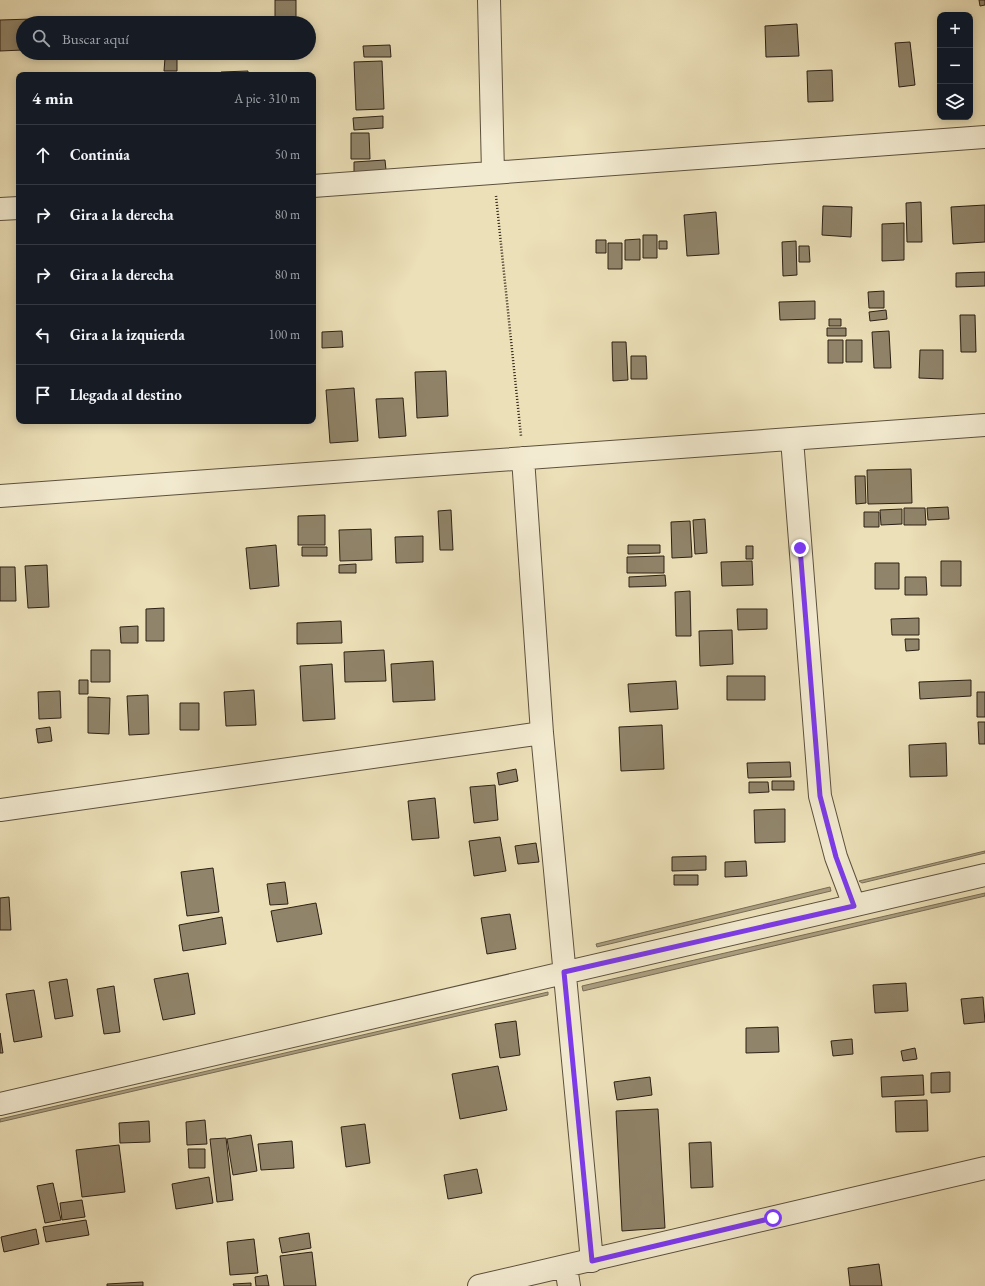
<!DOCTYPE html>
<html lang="es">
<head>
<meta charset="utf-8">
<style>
  :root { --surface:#171b24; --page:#242831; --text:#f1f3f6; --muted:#9ea1a6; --line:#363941 }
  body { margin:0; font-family:"EB Garamond",serif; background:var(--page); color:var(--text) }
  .controls { position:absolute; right:12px; top:12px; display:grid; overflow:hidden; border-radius:8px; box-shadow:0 2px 10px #0003 }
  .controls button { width:36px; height:36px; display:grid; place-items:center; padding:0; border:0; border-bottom:1px solid var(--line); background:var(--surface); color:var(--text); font:20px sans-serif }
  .stop { position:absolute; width:12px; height:12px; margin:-9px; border:3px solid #7c3aed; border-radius:50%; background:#fff }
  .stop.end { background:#7c3aed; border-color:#fff; box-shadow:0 1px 4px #0008 }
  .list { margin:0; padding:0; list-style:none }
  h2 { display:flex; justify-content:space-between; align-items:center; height:52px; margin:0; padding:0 16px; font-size:17px }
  h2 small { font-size:13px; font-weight:400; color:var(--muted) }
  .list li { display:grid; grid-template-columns:26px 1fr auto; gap:12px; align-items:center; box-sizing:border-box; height:60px; padding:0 16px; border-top:1px solid var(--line) }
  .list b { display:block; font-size:15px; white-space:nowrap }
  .list em { font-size:13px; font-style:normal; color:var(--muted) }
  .icon { flex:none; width:22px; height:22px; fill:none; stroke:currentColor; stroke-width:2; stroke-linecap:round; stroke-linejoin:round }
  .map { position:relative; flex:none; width:985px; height:1286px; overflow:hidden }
  .search { position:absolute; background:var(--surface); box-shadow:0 2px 10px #0003; left:16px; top:16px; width:300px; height:44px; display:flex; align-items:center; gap:10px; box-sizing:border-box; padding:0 14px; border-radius:22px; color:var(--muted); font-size:15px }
  .panel { position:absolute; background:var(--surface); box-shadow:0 2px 10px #0003; left:16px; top:72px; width:300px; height:352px; border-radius:8px }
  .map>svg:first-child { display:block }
  .water { fill:#ab9f81; stroke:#786d56 }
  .building { fill:#90846a; stroke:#2c2115 }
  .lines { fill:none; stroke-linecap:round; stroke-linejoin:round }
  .minor-casing { stroke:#5c513e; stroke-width:24 }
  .path { stroke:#2c2115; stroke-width:2.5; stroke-dasharray:1 2; stroke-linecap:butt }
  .minor { stroke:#f3ebd1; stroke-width:22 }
  .route { stroke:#7c3aed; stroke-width:5 }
</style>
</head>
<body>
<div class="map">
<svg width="985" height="1286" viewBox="0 0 985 1286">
  <rect width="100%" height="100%" fill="#ece0b8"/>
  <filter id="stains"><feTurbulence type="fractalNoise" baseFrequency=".005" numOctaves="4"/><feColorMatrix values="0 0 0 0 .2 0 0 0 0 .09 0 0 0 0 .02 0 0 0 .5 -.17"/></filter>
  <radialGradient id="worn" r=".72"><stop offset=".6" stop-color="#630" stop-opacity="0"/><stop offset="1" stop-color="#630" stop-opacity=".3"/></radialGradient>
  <path class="water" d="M 985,851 L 985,853 L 862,883 L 859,881 Z
    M 830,887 L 831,891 L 597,947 L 596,944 Z
    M 985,893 L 985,896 L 583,991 L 582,986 Z
    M 548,992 L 548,995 L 0,1122 L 0,1119 Z"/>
  <path class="building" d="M 275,0 L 296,0 L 296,21 L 275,21 Z
    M 979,0 L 985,0 L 985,5 L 980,6 Z
    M 32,19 L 32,23 L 23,23 L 23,50 L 0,51 L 0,20 Z
    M 797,24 L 799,56 L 766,57 L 765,26 Z
    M 910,42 L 915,85 L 899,87 L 895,43 Z
    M 390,45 L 391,57 L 364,57 L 363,46 Z
    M 165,58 L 177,58 L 177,71 L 164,71 Z
    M 382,61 L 384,109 L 356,110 L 354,62 Z
    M 832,70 L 833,101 L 808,102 L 807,71 Z
    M 248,71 L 248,75 L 221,75 L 221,72 Z
    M 383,116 L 383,128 L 354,130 L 353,118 Z
    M 351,133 L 369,133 L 370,159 L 351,159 Z
    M 385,160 L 386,170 L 354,172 L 354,162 Z
    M 921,202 L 922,242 L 907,242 L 906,203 Z
    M 985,205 L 985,242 L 953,244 L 951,207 Z
    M 823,206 L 852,207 L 851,237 L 822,235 Z
    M 716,212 L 719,254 L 687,256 L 684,215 Z
    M 904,223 L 904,260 L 882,261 L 882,224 Z
    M 643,235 L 657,235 L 657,258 L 643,258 Z
    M 640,239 L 640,260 L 625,260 L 625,240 Z
    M 596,240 L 606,240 L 606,253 L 596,253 Z
    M 659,241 L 667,241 L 667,249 L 659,249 Z
    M 796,241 L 797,275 L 783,276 L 782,242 Z
    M 608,243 L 622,243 L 622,269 L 608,269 Z
    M 799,246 L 809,246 L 810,262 L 799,262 Z
    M 985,272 L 985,286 L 956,287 L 956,273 Z
    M 884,291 L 884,308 L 869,308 L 868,292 Z
    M 815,301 L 815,319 L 780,320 L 779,302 Z
    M 886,310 L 887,319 L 870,321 L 869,312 Z
    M 960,315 L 975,315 L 976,352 L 961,352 Z
    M 829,319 L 841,319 L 841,326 L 829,326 Z
    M 827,328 L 846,328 L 846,336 L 827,336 Z
    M 342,331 L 343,347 L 322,348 L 322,332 Z
    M 889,331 L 891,368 L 874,368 L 872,332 Z
    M 828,340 L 843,340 L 843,363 L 828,363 Z
    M 846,340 L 862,340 L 862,362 L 846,362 Z
    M 612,342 L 626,342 L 628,380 L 613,381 Z
    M 920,350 L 943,350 L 943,379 L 919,378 Z
    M 631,356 L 646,356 L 647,379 L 631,379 Z
    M 446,371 L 448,416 L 417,418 L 415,372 Z
    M 354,388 L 358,441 L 330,443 L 326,390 Z
    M 403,398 L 406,436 L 379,438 L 376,399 Z
    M 911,469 L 912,503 L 868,504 L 867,470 Z
    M 855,476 L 865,476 L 866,503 L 856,504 Z
    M 948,507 L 949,519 L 928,520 L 927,508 Z
    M 904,508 L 925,508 L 926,525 L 904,525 Z
    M 902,509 L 902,524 L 881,525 L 880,510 Z
    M 451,510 L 453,550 L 440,550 L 438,511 Z
    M 864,512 L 879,512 L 879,527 L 864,527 Z
    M 325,515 L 325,545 L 298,545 L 298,516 Z
    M 705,519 L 707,553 L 695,554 L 693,520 Z
    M 690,521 L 692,557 L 672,558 L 671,522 Z
    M 371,529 L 372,560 L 340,561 L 339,530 Z
    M 423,536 L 423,562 L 396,563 L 395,537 Z
    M 276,545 L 279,586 L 250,589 L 246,548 Z
    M 628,545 L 660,545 L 660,553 L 628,554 Z
    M 746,546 L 753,546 L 753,559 L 746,559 Z
    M 302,547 L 327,547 L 327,556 L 302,556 Z
    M 664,556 L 664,573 L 627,573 L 627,557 Z
    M 752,561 L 753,585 L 722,586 L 721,562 Z
    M 941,561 L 961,561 L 961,586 L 941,586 Z
    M 875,563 L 899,563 L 899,589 L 875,589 Z
    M 356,564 L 356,573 L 339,573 L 339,565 Z
    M 47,565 L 49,607 L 28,608 L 25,566 Z
    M 0,567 L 15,567 L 16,601 L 0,601 Z
    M 665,575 L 666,586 L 629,587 L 629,577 Z
    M 905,577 L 926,577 L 927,595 L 905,595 Z
    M 690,591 L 691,636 L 676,636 L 675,592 Z
    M 164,608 L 164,641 L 146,641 L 146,609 Z
    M 737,609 L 767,609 L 767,629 L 738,630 Z
    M 919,618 L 919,635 L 892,635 L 891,619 Z
    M 341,621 L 342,643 L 297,644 L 297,623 Z
    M 138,626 L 138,643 L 121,643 L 120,627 Z
    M 732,630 L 733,664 L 700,666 L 699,631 Z
    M 905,639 L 919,639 L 919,650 L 906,651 Z
    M 91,650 L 110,650 L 110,682 L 91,682 Z
    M 384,650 L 386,681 L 345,682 L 344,652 Z
    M 433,661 L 435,700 L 393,702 L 391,664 Z
    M 332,664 L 335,719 L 303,721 L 300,666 Z
    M 727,676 L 765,676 L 765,700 L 727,700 Z
    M 79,680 L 88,680 L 88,694 L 79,694 Z
    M 971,680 L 971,696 L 920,699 L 919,682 Z
    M 676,681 L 678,709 L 630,712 L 628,684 Z
    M 254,690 L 256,725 L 226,726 L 224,692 Z
    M 60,691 L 61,718 L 39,719 L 38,692 Z
    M 977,692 L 985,692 L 985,717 L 977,717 Z
    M 148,695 L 149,734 L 129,735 L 127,696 Z
    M 88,697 L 110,698 L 109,734 L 88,733 Z
    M 180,703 L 199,703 L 199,730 L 180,730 Z
    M 978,722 L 985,722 L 985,744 L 979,744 Z
    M 662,725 L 664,769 L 621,771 L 619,727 Z
    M 50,727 L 52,741 L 38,743 L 36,729 Z
    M 946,743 L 947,776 L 910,777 L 909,745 Z
    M 790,762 L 791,777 L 748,778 L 747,763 Z
    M 516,769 L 518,781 L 499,785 L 497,773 Z
    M 772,781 L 794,781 L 794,790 L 772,790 Z
    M 749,782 L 768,782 L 769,792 L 749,793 Z
    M 495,785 L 498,820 L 474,823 L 470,787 Z
    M 435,798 L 439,838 L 412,840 L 408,801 Z
    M 785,809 L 785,842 L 755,843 L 754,810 Z
    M 500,837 L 506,871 L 474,876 L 469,841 Z
    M 536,843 L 539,862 L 518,864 L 515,846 Z
    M 706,856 L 706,870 L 672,871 L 672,857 Z
    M 746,861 L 747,876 L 725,877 L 725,862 Z
    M 213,868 L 219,912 L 187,916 L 181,872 Z
    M 674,875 L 698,875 L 698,885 L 674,885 Z
    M 285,882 L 288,904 L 270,905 L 267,884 Z
    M 9,897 L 11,930 L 0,930 L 0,898 Z
    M 316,903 L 322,934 L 277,942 L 271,911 Z
    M 510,914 L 516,949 L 487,954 L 481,918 Z
    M 222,917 L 226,944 L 183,951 L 179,925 Z
    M 188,973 L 195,1014 L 163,1020 L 154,979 Z
    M 67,979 L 73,1016 L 55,1019 L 49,982 Z
    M 906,983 L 908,1011 L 875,1013 L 873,985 Z
    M 114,986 L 120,1032 L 104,1034 L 97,989 Z
    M 34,990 L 42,1037 L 14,1042 L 6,994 Z
    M 983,997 L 985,1022 L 964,1024 L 961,999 Z
    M 516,1021 L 520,1055 L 500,1058 L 495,1024 Z
    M 778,1027 L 779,1052 L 746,1053 L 746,1028 Z
    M 0,1033 L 3,1053 L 0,1053 Z
    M 852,1039 L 853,1054 L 833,1056 L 831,1041 Z
    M 915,1048 L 917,1059 L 903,1061 L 901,1051 Z
    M 498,1066 L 507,1110 L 460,1119 L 452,1074 Z
    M 950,1072 L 950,1092 L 931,1093 L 931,1073 Z
    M 923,1075 L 924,1095 L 882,1097 L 881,1077 Z
    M 650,1077 L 652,1095 L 617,1100 L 614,1082 Z
    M 927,1100 L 928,1131 L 896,1132 L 895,1101 Z
    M 658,1109 L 665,1228 L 622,1231 L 616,1111 Z
    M 205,1120 L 207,1144 L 187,1145 L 186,1122 Z
    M 149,1121 L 150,1142 L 120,1143 L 119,1123 Z
    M 365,1124 L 370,1163 L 346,1167 L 341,1127 Z
    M 251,1135 L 257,1171 L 233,1175 L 227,1139 Z
    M 226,1138 L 233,1200 L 217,1202 L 210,1139 Z
    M 292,1141 L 294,1168 L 261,1170 L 258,1144 Z
    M 711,1142 L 713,1187 L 691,1188 L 689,1143 Z
    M 119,1145 L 125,1192 L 82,1197 L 76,1150 Z
    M 188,1149 L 205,1149 L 205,1168 L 189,1168 Z
    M 477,1169 L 482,1193 L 448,1199 L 444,1175 Z
    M 209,1177 L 213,1203 L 176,1209 L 172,1184 Z
    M 53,1183 L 61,1220 L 45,1223 L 37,1186 Z
    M 82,1200 L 85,1217 L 62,1220 L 60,1203 Z
    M 86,1220 L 89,1235 L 46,1242 L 43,1227 Z
    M 36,1229 L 39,1244 L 4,1252 L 1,1237 Z
    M 309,1233 L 311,1248 L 282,1253 L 279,1238 Z
    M 254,1239 L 258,1273 L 230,1275 L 227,1242 Z
    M 312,1252 L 316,1286 L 284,1286 L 280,1256 Z
    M 879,1264 L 882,1286 L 850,1286 L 848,1268 Z
    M 267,1275 L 269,1286 L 256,1286 L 255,1277 Z
    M 143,1282 L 143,1286 L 107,1286 L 107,1284 Z
    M 251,1283 L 251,1286 L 234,1286 L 233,1284 Z"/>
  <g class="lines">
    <g class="minor-casing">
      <path id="minor" d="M 489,0 L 493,173
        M 313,186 L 985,137
        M 0,209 L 19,208
        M 792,439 L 820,796 L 836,857 L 854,905
        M 523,458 L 542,733 L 592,1261
        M 0,496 L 985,425
        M 0,810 L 542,733
        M 0,1104 L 985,875
        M 566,1267 L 569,1286
        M 479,1286 L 985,1168"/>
    </g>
    <path class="path" d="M 496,196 L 521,436"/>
    <use href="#minor" class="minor"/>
  </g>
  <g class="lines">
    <path class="route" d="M 773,1218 L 592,1261 L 564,972 L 854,906 L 836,857 L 820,796 L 800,548"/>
  </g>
  <rect width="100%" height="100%" filter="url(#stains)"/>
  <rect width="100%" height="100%" fill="url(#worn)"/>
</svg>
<div class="controls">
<button>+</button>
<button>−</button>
<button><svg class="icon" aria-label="layers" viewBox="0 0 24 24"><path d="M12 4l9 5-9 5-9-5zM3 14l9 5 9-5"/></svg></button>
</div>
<div class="stop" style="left:773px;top:1218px"></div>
<div class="stop end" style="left:800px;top:548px"></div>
<div class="search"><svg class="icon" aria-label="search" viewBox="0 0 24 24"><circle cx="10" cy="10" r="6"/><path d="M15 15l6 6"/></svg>Buscar aquí</div>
<section class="panel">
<h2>4 min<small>A pie · 310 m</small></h2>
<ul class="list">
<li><svg class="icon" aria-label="ahead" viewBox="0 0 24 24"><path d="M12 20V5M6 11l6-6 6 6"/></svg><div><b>Continúa</b></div><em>50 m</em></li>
<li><svg class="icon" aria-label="right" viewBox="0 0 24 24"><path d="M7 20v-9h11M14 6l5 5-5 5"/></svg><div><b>Gira a la derecha</b></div><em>80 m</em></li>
<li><svg class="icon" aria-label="right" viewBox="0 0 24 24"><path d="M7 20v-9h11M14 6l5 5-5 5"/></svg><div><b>Gira a la derecha</b></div><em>80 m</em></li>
<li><svg class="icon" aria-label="left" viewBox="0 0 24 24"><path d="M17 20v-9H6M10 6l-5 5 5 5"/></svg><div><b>Gira a la izquierda</b></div><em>100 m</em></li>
<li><svg class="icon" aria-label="arrive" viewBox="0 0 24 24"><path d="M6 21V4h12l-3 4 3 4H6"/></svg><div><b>Llegada al destino</b></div></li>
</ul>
</section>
</div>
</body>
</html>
